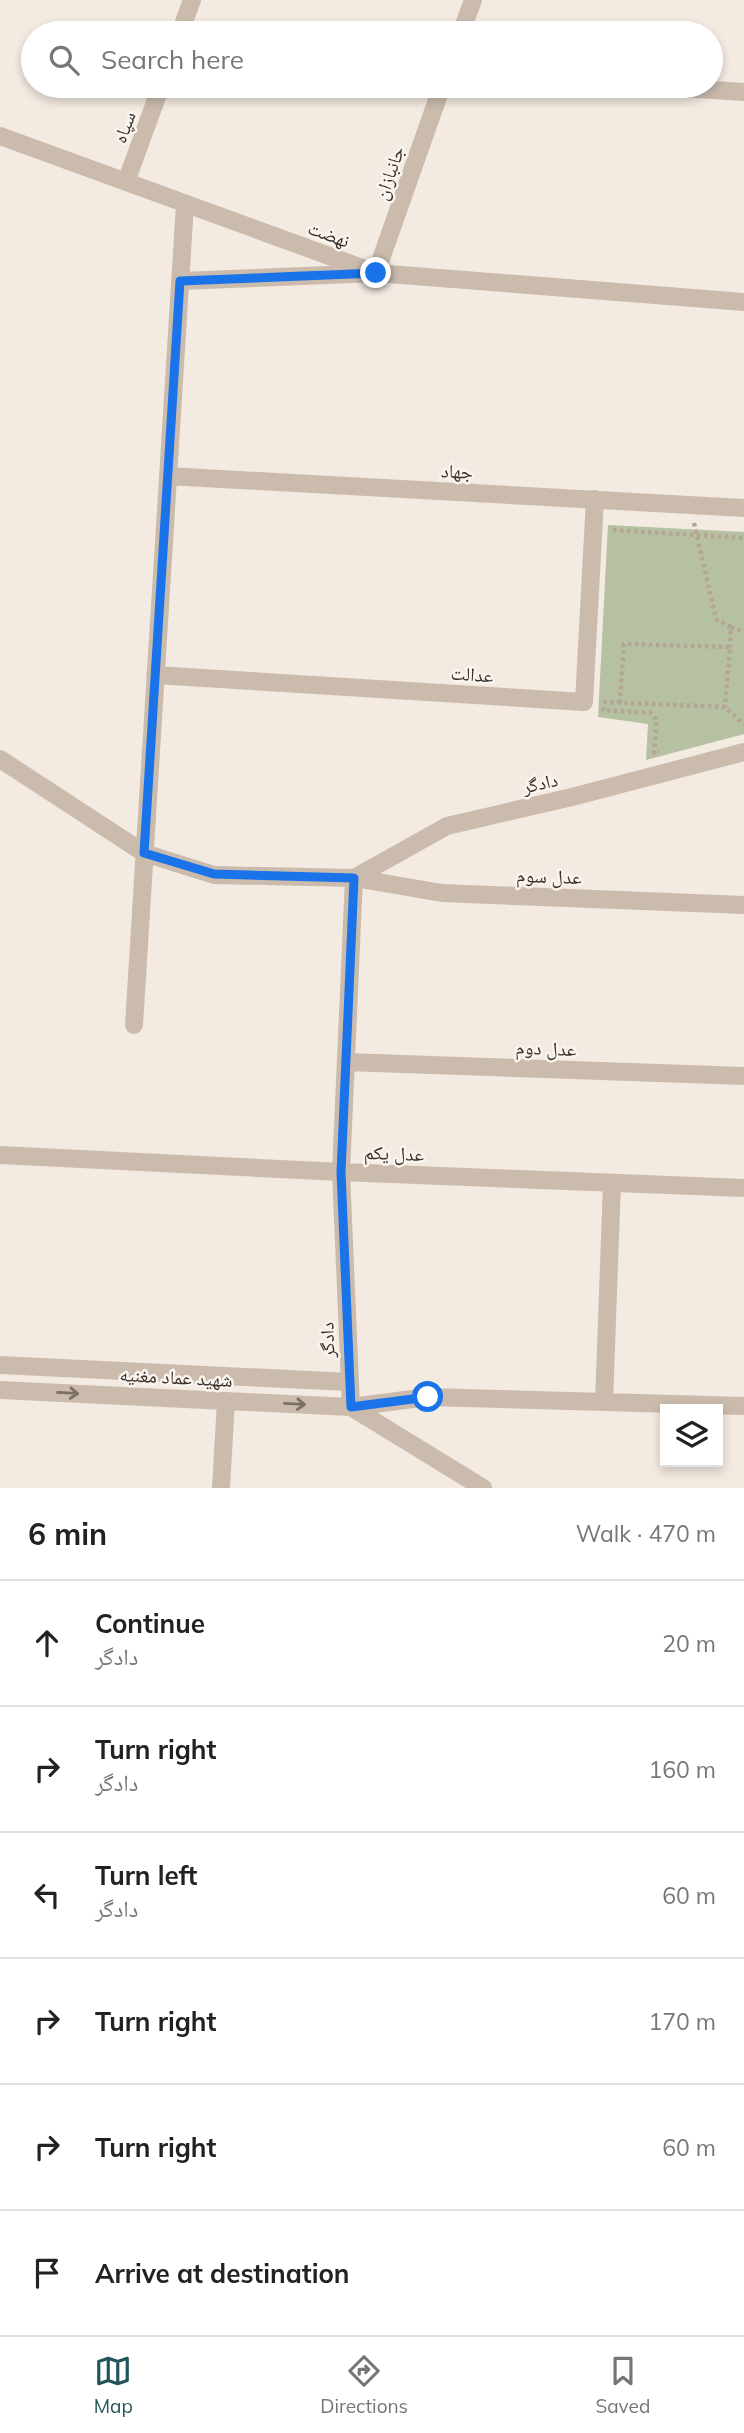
<!DOCTYPE html>
<html lang="en">
<head>
<meta charset="utf-8">
<style>
  :root { --surface:#fff; --page:#f6f6f6; --text:#222; --muted:#767676; --line:#e0e0e0; --accent:#225559 }
  body { margin:0; font-family:Mulish,"Noto Naskh Arabic",sans-serif; background:var(--page); color:var(--text) }
  .controls { position:absolute; right:21px; bottom:21px; display:grid; overflow:hidden; border-radius:0px; box-shadow:0 4px 10px #0003 }
  .controls button { width:63px; height:63px; display:grid; place-items:center; padding:0; border:0; border-bottom:2px solid var(--line); background:var(--surface); color:var(--text); font:35px sans-serif }
  .stop { position:absolute; width:21px; height:21px; margin:-16px; border:5px solid #1a73e8; border-radius:50%; background:#fff }
  .stop.end { background:#1a73e8; border-color:#fff; box-shadow:0 2px 7px #0008 }
  .list { margin:0; padding:0; list-style:none }
  h2 { display:flex; justify-content:space-between; align-items:center; height:91px; margin:0; padding:0 28px; font-size:30px }
  h2 small { font-size:23px; font-weight:400; color:var(--muted) }
  .list li { display:grid; grid-template-columns:46px 1fr auto; gap:21px; align-items:center; box-sizing:border-box; height:126px; padding:0 28px; border-top:2px solid var(--line) }
  .list b { display:block; font-size:26px; white-space:nowrap }
  .list p { margin:0; font-size:23px; white-space:nowrap; color:var(--muted) }
  .list em { font-size:23px; font-style:normal; color:var(--muted) }
  .icon { flex:none; width:38px; height:38px; fill:none; stroke:currentColor; stroke-width:2; stroke-linecap:round; stroke-linejoin:round }
  .map { position:relative; flex:none; width:744px; height:1488px; overflow:hidden }
  .search { position:absolute; background:var(--surface); box-shadow:0 4px 10px #0003; left:21px; right:21px; top:21px; height:77px; display:flex; align-items:center; gap:18px; box-sizing:border-box; padding:0 24px; border-radius:38px; color:var(--muted); font-size:26px }
  .sheet { height:847px; background:var(--surface) }
  nav { display:flex; justify-content:space-around; align-items:center; box-sizing:border-box; height:98px; border-top:2px solid var(--line); background:var(--surface); font-size:19px; color:var(--muted) }
  nav a { display:grid; justify-items:center; gap:4px }
  nav .on { color:var(--accent) }
  .map>svg:first-child { display:block }
  .green { fill:#b6c1a1 }
  .lines { fill:none; stroke-linecap:round; stroke-linejoin:round }
  .path { stroke:#b6a597; stroke-width:4.5; stroke-dasharray:3.5 3.5; stroke-linecap:butt }
  .minor { stroke:#cbbbad; stroke-width:18 }
  .oneway { stroke:#7b6f66 }
  .route { stroke:#1a73e8; stroke-width:9 }
  .labels { text-anchor:middle; stroke-width:5; stroke-linejoin:round; paint-order:stroke }
  .street-label { font-size:19px; fill:#39302b; stroke:#faf4ee }
</style>
</head>
<body>
<div class="map">
<svg width="744" height="1488" viewBox="0 0 744 1488">
  <rect width="100%" height="100%" fill="#f3eae1"/>
  <path class="green" d="M 608,525 L 744,532 L 744,734 L 646,760 L 648,724 L 598,717 Z"/>
  <g class="lines">
    <path class="path" d="M 694,523 L 716,619 L 731,627 L 730,647
      M 613,530 L 744,538
      M 731,627 L 744,632
      M 603,702 L 725,707 L 744,725
      M 620,703 L 624,644 L 730,647 L 725,707
      M 604,707 L 603,710 L 651,713 L 657,720 L 654,753 L 659,752"/>
    <path class="minor" d="M 180,33 L 192,0
      M 461,33 L 473,0
      M 648,86 L 744,92
      M 0,136 L 376,273 L 744,302
      M 126,182 L 161,86
      M 180,281 L 376,273 L 442,86
      M 168,476 L 744,508
      M 155,675 L 584,702 L 595,499
      M 0,759 L 144,853 L 214,875 L 354,878 L 341,1172 L 351,1407 L 428,1397 L 744,1406
      M 354,878 L 447,826 L 572,797 L 744,752
      M 354,878 L 442,893 L 744,905
      M 134,1025 L 185,204
      M 346,1062 L 744,1076
      M 0,1155 L 341,1172 L 744,1188
      M 0,1365 L 349,1382
      M 0,1390 L 351,1407 L 483,1488
      M 604,1402 L 612,1183
      M 221,1488 L 226,1401"/>
  </g>
  <defs><path id="oneway-shaft" d="M-6 0H5M1.5-3L5.5 0L1.5 3" fill="none" stroke-width="1.6" stroke-linecap="round" stroke-linejoin="round" transform="scale(1.75)"/></defs>
  <g class="oneway">
    <use href="#oneway-shaft" transform="translate(68 1393) rotate(3)"/>
    <use href="#oneway-shaft" transform="translate(295 1404) rotate(3)"/>
  </g>
  <g class="lines">
    <path class="route" d="M 376,273 L 180,281 L 144,853 L 214,874 L 354,878 L 341,1172 L 351,1407 L 428,1397"/>
  </g>
  <g class="labels">
    <g class="street-label">
      <text transform="translate(124 127) rotate(-70)" y="7">سپاه</text>
      <text transform="translate(389 173) rotate(-71)" y="7">جانبازان</text>
      <text transform="translate(329 234) rotate(20)" y="7">نهضت</text>
      <text transform="translate(457 471) rotate(3)" y="7">جهاد</text>
      <text transform="translate(472 674) rotate(4)" y="7">عدالت</text>
      <text transform="translate(540 783) rotate(-13)" y="7">دادگر</text>
      <text transform="translate(549 876) rotate(2)" y="7">عدل سوم</text>
      <text transform="translate(546 1048) rotate(2)" y="7">عدل دوم</text>
      <text transform="translate(394 1153) rotate(2)" y="7">عدل یکم</text>
      <text transform="translate(327 1340) rotate(-92)" y="7">دادگر</text>
      <text transform="translate(176 1377) rotate(3)" y="7">شهید عماد مغنیه</text>
    </g>
  </g>
</svg>
<div class="controls">
<button><svg class="icon" aria-label="layers" viewBox="0 0 24 24"><path d="M12 4l9 5-9 5-9-5zM3 14l9 5 9-5"/></svg></button>
</div>
<div class="stop" style="left:428px;top:1397px"></div>
<div class="stop end" style="left:376px;top:273px"></div>
<div class="search"><svg class="icon" aria-label="search" viewBox="0 0 24 24"><circle cx="10" cy="10" r="6"/><path d="M15 15l6 6"/></svg>Search here</div>
</div>
<section class="sheet">
<h2>6 min<small>Walk · 470 m</small></h2>
<ul class="list">
<li><svg class="icon" aria-label="ahead" viewBox="0 0 24 24"><path d="M12 20V5M6 11l6-6 6 6"/></svg><div><b>Continue</b><p>دادگر</p></div><em>20 m</em></li>
<li><svg class="icon" aria-label="right" viewBox="0 0 24 24"><path d="M7 20v-9h11M14 6l5 5-5 5"/></svg><div><b>Turn right</b><p>دادگر</p></div><em>160 m</em></li>
<li><svg class="icon" aria-label="left" viewBox="0 0 24 24"><path d="M17 20v-9H6M10 6l-5 5 5 5"/></svg><div><b>Turn left</b><p>دادگر</p></div><em>60 m</em></li>
<li><svg class="icon" aria-label="right" viewBox="0 0 24 24"><path d="M7 20v-9h11M14 6l5 5-5 5"/></svg><div><b>Turn right</b></div><em>170 m</em></li>
<li><svg class="icon" aria-label="right" viewBox="0 0 24 24"><path d="M7 20v-9h11M14 6l5 5-5 5"/></svg><div><b>Turn right</b></div><em>60 m</em></li>
<li><svg class="icon" aria-label="arrive" viewBox="0 0 24 24"><path d="M6 21V4h12l-3 4 3 4H6"/></svg><div><b>Arrive at destination</b></div></li>
</ul>
</section>
<nav>
<a class="on"><svg class="icon" aria-label="map" viewBox="0 0 24 24"><path d="M3 6l6-2 6 2 6-2v14l-6 2-6-2-6 2zM9 4v14M15 6v14"/></svg>Map</a>
<a><svg class="icon" aria-label="directions" viewBox="0 0 24 24"><path d="M12 3l9 9-9 9-9-9zM9 14v-3h6M13 9l2 2-2 2"/></svg>Directions</a>
<a><svg class="icon" aria-label="saved" viewBox="0 0 24 24"><path d="M7 4h10v16l-5-4-5 4z"/></svg>Saved</a>
</nav>
</body>
</html>
